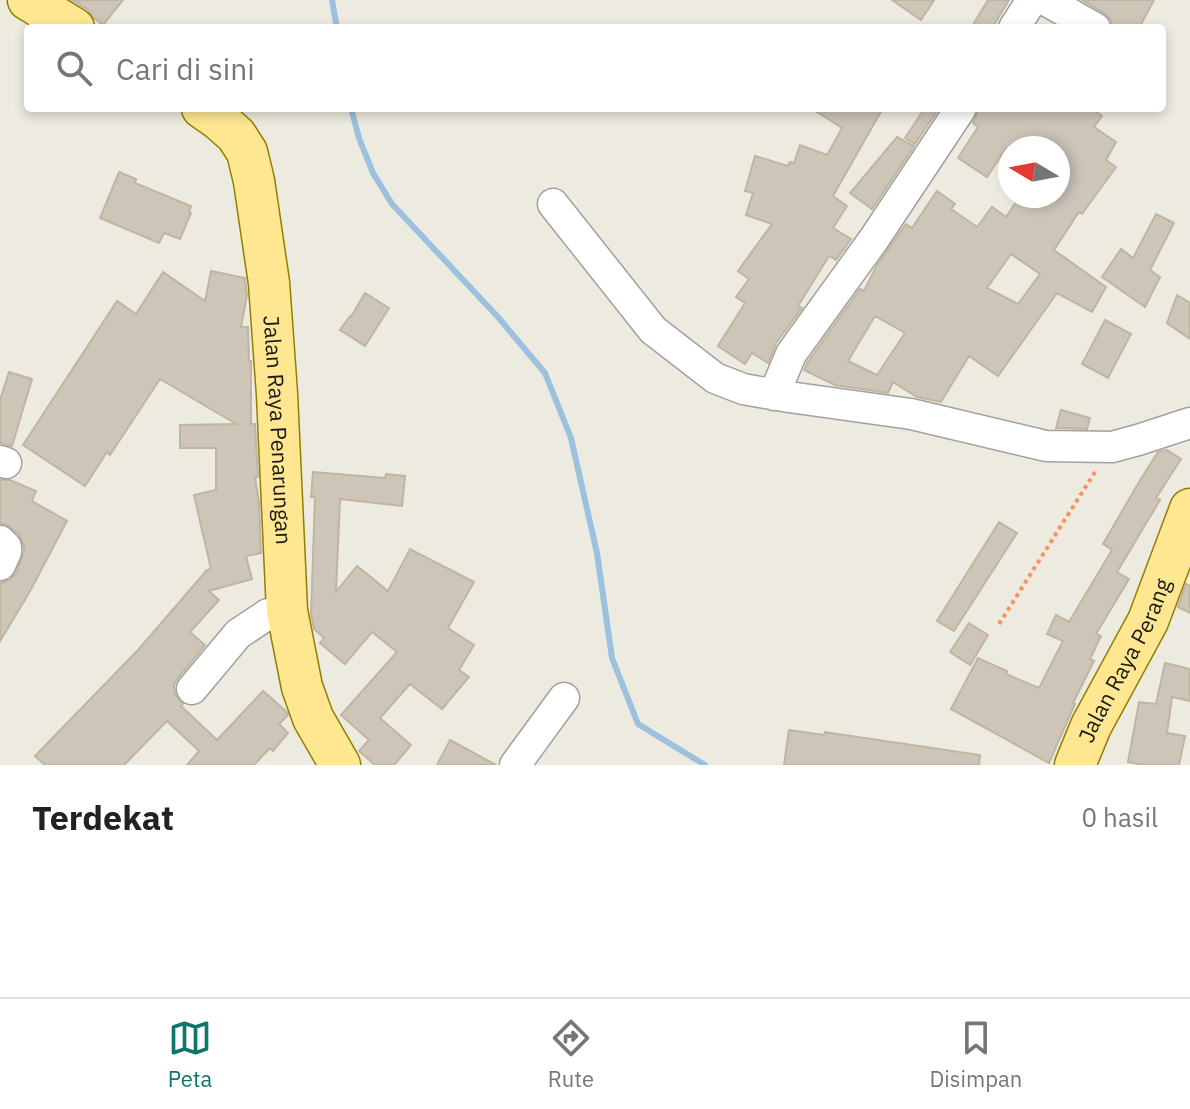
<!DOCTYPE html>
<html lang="id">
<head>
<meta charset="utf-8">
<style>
  :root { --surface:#fff; --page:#f2f2f2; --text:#222; --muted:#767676; --line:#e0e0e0; --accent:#0f766e }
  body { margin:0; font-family:"IBM Plex Sans",sans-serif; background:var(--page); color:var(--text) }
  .compass { position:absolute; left:998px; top:136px; width:72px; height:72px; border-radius:50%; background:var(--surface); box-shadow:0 4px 12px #0003; rotate:280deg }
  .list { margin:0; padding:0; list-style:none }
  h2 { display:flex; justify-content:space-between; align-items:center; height:104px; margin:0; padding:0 32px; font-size:34px }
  h2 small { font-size:26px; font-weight:400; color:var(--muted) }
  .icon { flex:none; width:44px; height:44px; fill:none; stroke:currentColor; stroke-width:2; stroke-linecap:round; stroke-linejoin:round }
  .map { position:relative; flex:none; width:1190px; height:765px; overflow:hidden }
  .search { position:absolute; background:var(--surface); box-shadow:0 4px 12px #0003; left:24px; right:24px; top:24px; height:88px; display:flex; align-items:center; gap:20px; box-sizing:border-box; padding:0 28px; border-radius:8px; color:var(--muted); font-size:30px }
  .sheet { height:232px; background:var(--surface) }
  nav { display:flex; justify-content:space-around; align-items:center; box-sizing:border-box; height:112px; border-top:2px solid var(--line); background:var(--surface); font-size:22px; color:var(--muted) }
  nav a { display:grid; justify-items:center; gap:4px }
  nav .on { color:var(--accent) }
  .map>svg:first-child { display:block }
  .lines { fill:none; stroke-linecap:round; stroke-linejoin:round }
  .stream { stroke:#9cc1de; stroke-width:6 }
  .building { fill:#cdc5b8; stroke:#bfb5a0; stroke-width:2; fill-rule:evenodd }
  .minor-casing { stroke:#a1a1a1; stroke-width:33 }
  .major-casing { stroke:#917f00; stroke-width:43 }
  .path { stroke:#ff905e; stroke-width:4; stroke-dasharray:4 4; stroke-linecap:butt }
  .minor { stroke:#fff; stroke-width:30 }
  .major { stroke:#ffe792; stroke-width:40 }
  .labels { text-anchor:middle; stroke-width:6; stroke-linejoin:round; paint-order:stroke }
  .street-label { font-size:22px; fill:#1a1a1a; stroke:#fff }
</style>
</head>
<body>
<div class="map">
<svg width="1190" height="765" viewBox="0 0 1190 765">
  <rect width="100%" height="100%" fill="#edebdf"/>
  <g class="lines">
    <path class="stream" d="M 332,0 L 337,28
      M 351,108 L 359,138 L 373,173 L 392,204 L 497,316 L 545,373 L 571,438 L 597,553 L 612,658 L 638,724 L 705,765"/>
  </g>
  <path class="building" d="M 72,0 L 123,0 L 103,25 L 95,19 L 87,9 Z
    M 892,0 L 934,0 L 921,20 Z
    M 988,0 L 1009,0 L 992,28 L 971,28 Z
    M 1082,0 L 1154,0 L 1139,28 L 1113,28 L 1111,20 L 1104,13 Z
    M 811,108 L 883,108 L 833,196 L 847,206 L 833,228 L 851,239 L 836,260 L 829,256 L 798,306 L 802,308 L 776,343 L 768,363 L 752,353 L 745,364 L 718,346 L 745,303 L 736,297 L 749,279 L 738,271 L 772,224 L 746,215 L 753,193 L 745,191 L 755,156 L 788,166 L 790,162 L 794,163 L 800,145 L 827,155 L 842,128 Z
    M 925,108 L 939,108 L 915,144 L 905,138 Z
    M 979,108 L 1090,108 L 1102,116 L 1094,127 L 1116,142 L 1106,160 L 1116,167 L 1082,214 L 1079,212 L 1054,250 L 1106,287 L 1092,312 L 1057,293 L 998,376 L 969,356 L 941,402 L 917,397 L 893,382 L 888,393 L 835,385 L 804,370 L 807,363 L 860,289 L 864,291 L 877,265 L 906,224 L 912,228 L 937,191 L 955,204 L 951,209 L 977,227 L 992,207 L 1006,217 L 1020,196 L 1058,196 L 1058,148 L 1006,148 L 987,177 L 958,158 L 978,127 L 973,123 ZM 1011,254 L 1040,274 L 1018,304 L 987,288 ZM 875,316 L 905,333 L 877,375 L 848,361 Z
    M 897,137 L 914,146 L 872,209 L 850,193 Z
    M 119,172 L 136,179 L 135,183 L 191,206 L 189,212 L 191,213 L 180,239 L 164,233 L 159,243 L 100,218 Z
    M 1156,214 L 1174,223 L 1150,270 L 1160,277 L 1145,307 L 1102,277 L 1121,249 L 1133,258 Z
    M 211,271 L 245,278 L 247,295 L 241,327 L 248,327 L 249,361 L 251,361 L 251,424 L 255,424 L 258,477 L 255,477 L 259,502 L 261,553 L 246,556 L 252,579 L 209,591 L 219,600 L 190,632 L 205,645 L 178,678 L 174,685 L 175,694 L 183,704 L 181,706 L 217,740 L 263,691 L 286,711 L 288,715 L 279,724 L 288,733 L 273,751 L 270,748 L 254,765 L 187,765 L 199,751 L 167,721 L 124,765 L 45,765 L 35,756 L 138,650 L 207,570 L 211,569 L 194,495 L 216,490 L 216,448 L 180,448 L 180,425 L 236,424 L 160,379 L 110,455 L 107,452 L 85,486 L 23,445 L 117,301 L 136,314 L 163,272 L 205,301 Z
    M 365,293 L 389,308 L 365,346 L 340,330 L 350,316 L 351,317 Z
    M 1177,295 L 1190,303 L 1190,339 L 1167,323 Z
    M 1105,320 L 1131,334 L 1108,378 L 1082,364 Z
    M 9,372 L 32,379 L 12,446 L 0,443 L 0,400 Z
    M 1061,410 L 1090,418 L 1087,429 L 1056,428 Z
    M 1167,450 L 1181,459 L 1156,498 L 1160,500 L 1117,572 L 1129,579 L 1096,634 L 1101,636 L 1090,659 L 1094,661 L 1073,703 L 1075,704 L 1049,763 L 951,709 L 978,658 L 1007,671 L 1006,674 L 1039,688 L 1063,641 L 1047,634 L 1056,615 L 1069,622 L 1112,550 L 1103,544 L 1139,482 L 1158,452 Z
    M 313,472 L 385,478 L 386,474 L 405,476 L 402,506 L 340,499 L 336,592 L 357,566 L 388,591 L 410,549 L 474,582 L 448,628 L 474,645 L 459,670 L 469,677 L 442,709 L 410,684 L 380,718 L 411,745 L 394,765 L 375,765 L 359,751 L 369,740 L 341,715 L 397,652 L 372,632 L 345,664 L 320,643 L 324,638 L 314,629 L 311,614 L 315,497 L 311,497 Z
    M 0,480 L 10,480 L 36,491 L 32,501 L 67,521 L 29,593 L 0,641 L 0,583 L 10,580 L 16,573 L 24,552 L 24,546 L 19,534 L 5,524 L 0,524 Z
    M 999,522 L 1017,533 L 954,631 L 937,621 Z
    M 1186,584 L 1190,586 L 1190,613 L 1178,607 Z
    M 969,623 L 988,635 L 970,665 L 950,652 Z
    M 1165,663 L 1190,669 L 1190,701 L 1172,697 L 1167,733 L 1185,736 L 1179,765 L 1144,765 L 1128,762 L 1139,702 L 1156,704 Z
    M 789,730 L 824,735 L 825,732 L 980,755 L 979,765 L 784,765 Z
    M 450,740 L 496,765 L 437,765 Z"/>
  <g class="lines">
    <g class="minor-casing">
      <path id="minor" d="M 1045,0 L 1095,28
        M 1014,28 L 1032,0
        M 553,204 L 653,330 L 715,378 L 743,389 L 789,397 L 911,414 L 1046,446 L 1112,447 L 1138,440 L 1190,423
        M 774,395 L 791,354 L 874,239 L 961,108
        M 0,461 L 6,463
        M 0,541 L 6,547 L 6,552 L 0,565
        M 192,689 L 238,634 L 268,614 L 287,611
        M 515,765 L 564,698"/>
    </g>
    <g class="major-casing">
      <g id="major">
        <path d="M 28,0 L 74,28"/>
        <path id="s1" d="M 202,108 L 219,120 L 236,135 L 247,152 L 254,181 L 269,283 L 277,394 L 287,611 L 302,687 L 313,718 L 340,765"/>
        <path id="s2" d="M 1075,765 L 1091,726 L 1148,621 L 1190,509"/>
      </g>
    </g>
    <path class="path" d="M 999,624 L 1095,472"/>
    <use href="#minor" class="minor"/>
    <use href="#major" class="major"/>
  </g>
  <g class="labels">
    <g class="street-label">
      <text dy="8" stroke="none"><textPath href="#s1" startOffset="344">Jalan Raya Penarungan</textPath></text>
      <text dy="8" stroke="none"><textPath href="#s2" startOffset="116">Jalan Raya Perang</textPath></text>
    </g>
  </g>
</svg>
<svg class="compass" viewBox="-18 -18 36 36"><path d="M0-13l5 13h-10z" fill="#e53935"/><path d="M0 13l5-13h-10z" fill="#767676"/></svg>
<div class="search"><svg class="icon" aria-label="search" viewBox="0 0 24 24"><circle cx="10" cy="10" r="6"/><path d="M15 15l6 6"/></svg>Cari di sini</div>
</div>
<section class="sheet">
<h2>Terdekat<small>0 hasil</small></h2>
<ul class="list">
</ul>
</section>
<nav>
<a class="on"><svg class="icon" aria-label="map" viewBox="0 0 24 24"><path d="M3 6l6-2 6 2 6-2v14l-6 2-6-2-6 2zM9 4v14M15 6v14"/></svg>Peta</a>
<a><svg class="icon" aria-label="directions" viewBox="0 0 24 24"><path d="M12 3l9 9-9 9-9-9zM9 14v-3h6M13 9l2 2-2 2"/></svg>Rute</a>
<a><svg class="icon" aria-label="saved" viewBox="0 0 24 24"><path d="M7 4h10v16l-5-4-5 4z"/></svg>Disimpan</a>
</nav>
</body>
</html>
